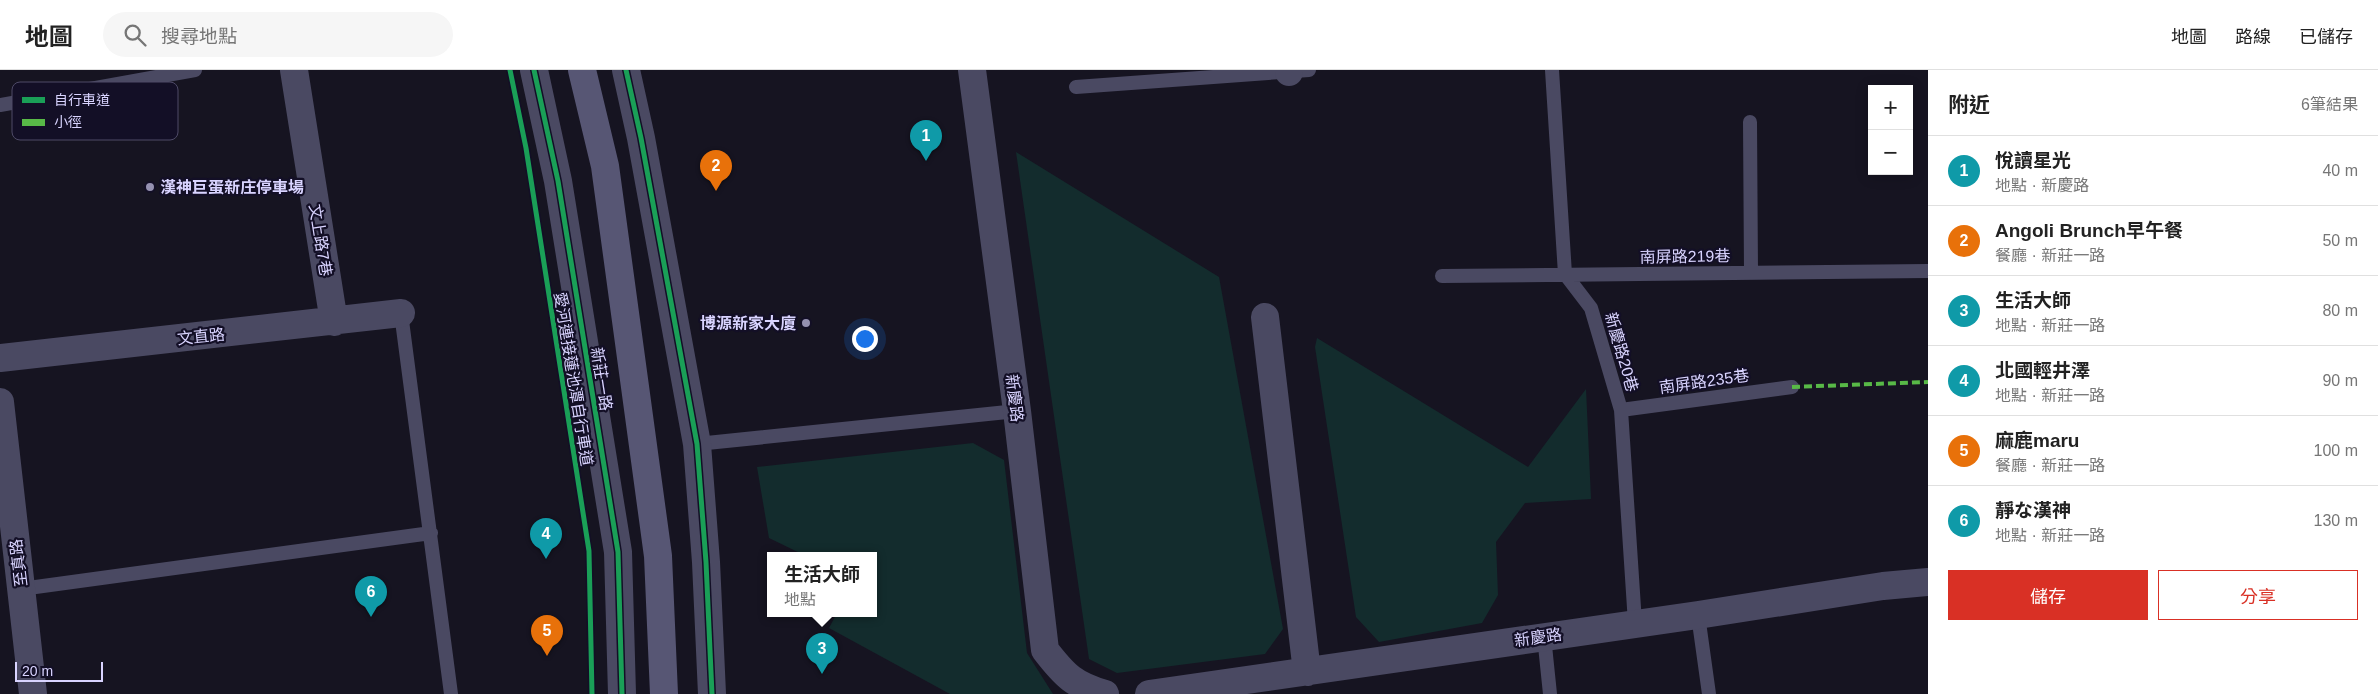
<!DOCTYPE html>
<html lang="zh-TW">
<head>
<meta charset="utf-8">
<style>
  :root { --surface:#fff; --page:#f6f6f6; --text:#222; --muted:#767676; --line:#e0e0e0; --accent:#d93025 }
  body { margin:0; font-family:Arial,"Noto Sans TC","Noto Sans JP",sans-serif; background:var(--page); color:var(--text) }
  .controls { position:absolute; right:15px; top:15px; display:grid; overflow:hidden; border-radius:0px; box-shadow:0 2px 12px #0003 }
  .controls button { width:45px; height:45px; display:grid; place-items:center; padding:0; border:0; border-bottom:1px solid var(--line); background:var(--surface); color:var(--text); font:25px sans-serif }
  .scale { position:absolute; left:15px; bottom:12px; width:88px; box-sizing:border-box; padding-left:5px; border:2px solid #d9d4ff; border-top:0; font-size:14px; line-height:18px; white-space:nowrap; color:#d9d4ff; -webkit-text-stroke:4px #130f26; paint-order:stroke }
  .you { position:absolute; left:864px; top:268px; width:18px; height:18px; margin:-12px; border:4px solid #fff; border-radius:50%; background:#1a73e8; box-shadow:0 0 0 8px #1a73e833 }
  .badge { display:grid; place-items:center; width:32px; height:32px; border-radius:50%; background:var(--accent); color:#fff; font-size:16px; font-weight:700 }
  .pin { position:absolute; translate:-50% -41px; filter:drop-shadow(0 1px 2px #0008) }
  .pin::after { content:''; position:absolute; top:26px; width:18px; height:15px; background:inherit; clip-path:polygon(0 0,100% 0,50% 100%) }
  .popup { position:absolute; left:767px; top:482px; width:110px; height:65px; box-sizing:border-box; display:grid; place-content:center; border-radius:0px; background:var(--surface); filter:drop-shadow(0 1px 4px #0005); font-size:16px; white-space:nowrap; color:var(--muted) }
  .popup b { font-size:19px; color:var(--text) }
  .popup::after { content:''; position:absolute; left:50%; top:100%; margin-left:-10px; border:10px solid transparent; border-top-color:var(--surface) }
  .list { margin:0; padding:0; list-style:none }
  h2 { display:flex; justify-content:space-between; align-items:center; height:65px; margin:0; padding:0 20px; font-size:21px }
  h2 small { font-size:16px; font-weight:400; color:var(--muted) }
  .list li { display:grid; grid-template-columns:32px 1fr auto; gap:15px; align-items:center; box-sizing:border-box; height:70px; padding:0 20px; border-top:1px solid var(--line) }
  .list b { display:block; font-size:19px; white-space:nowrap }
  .list p { margin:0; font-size:16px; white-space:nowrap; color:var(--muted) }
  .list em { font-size:16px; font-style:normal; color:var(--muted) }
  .actions { display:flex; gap:10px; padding:15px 20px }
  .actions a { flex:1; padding:11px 0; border:1px solid var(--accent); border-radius:0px; text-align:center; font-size:18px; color:var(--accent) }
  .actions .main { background:var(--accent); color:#fff }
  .icon { flex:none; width:28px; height:28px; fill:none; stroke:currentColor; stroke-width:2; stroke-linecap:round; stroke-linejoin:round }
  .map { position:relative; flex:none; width:1928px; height:624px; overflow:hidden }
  header { display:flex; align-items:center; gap:30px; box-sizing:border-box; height:70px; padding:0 25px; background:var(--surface); border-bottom:1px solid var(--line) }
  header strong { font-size:24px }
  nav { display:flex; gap:28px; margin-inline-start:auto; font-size:18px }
  .search { width:350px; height:45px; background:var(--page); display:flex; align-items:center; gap:12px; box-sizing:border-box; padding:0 18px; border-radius:28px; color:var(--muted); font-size:19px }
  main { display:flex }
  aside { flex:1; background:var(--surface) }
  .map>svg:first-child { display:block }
  .green { fill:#132c2d }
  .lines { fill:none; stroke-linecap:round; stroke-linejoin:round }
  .lane { stroke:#4a4962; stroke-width:14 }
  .street { stroke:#4a4962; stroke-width:28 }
  .secondary { stroke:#575674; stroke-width:28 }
  .quiet { stroke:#58b947; stroke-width:4; stroke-dasharray:8 4; stroke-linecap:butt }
  .cycleway-casing { stroke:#130f26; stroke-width:8 }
  .cycleway { stroke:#1a9f57; stroke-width:5 }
  .poi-dot { fill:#9591b1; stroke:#130f26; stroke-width:2 }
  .labels { text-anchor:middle; stroke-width:4.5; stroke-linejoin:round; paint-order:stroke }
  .poi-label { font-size:16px; font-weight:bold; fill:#d9d4ff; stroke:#130f26; text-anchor:start }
  .street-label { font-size:16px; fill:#d9d4ff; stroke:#130f26 }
  .key { fill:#130f26; stroke:#4e4a67; stroke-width:1 }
  .key-label { font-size:14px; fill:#d9d4ff }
</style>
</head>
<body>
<header>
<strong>地圖</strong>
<div class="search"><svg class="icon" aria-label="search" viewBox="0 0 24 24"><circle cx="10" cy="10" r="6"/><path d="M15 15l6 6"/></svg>搜尋地點</div>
<nav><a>地圖</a><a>路線</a><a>已儲存</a></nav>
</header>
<main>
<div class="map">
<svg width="1928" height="624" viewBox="0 0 1928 624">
  <rect width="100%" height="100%" fill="#161421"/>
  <path class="green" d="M 1016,82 L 1219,207 L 1283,559 L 1265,584 L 1117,603 L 1089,589 Z
    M 1317,268 L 1528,397 L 1586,319 L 1591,429 L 1525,433 L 1496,472 L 1498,525 L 1482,553 L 1379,572 L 1356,547 L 1315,277 Z
    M 973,373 L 1004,390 L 1027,583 L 1053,624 L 950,624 L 829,558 L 837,543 L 873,543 L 873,485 L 804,485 L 769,468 L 757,397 Z"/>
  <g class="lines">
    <path class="lane" d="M 1552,0 L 1565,204 L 1591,238 L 1621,340 L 1635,553
      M 1076,17 L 1309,0
      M 0,35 L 195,0
      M 1750,52 L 1751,202
      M 1442,206 L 1928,201
      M 401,243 L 451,624
      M 1621,340 L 1792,317
      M 697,374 L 1017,341
      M 21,519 L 431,463
      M 1698,545 L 1709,624
      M 1544,566 L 1550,624"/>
    <path class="street" d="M 294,0 L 334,252
      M 534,0 L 558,111 L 618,482 L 622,624
      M 626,0 L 641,68 L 697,374 L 706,492 L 712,624
      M 972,0 L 1017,341 L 1045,580 C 1065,606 1074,615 1105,624
      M 1289,0 L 1289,2
      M 1265,247 L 1307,602
      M 0,288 L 401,243
      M 0,332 L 33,624
      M 1149,624 L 1698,545 L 1883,516 L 1928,512"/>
    <path class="secondary" d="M 582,0 L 605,96 L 658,486 L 664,624"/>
    <path class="quiet" d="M 1792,317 L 1928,312"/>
    <g class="cycleway-casing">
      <path id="cycleway" d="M 510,0 L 526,78 L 589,481 L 592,624
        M 534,0 L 558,111 L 618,482 L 622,624
        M 626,0 L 641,68 L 697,374 L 706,492 L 712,624"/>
    </g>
    <use href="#cycleway" class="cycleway"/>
  </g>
  <g class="poi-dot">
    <circle cx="150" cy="117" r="5"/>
    <circle cx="806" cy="253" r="5"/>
  </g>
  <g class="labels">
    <g class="poi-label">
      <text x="160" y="123">漢神巨蛋新庄停車場</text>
      <text x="796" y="259" text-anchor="end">博源新家大廈</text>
    </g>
    <g class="street-label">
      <text transform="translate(321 170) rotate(81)" y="6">文上路7巷</text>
      <text transform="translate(1685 186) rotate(-1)" y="6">南屏路219巷</text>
      <text transform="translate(201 266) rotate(-6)" y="6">文直路</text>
      <text transform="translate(1622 282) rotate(74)" y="6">新慶路20巷</text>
      <text transform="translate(574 309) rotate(81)" y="6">愛河連接蓮池潭自行車道</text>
      <text transform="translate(602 309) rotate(81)" y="6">新莊一路</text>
      <text transform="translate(1704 311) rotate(-8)" y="6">南屏路235巷</text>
      <text transform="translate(1015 328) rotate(83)" y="6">新慶路</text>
      <text transform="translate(18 493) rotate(-97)" y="6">至真路</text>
      <text transform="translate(1538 567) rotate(-8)" y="6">新慶路</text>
    </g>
  </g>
  <rect x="12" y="12" width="166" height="58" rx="8" class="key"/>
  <rect x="22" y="27" width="23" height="6" fill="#1a9f57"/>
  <rect x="22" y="49" width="23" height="7" fill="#58b947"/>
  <g class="key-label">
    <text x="54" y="35">自行車道</text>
    <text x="54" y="57">小徑</text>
  </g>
</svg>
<div class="controls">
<button>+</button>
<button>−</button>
</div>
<div class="scale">20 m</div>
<div class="you"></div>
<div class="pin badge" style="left:926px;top:91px;background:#0f9aa8">1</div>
<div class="pin badge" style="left:716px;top:121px;background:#e8710a">2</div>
<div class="pin badge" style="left:822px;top:604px;background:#0f9aa8">3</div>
<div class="popup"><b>生活大師</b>地點</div>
<div class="pin badge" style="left:546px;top:489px;background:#0f9aa8">4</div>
<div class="pin badge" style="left:547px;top:586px;background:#e8710a">5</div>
<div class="pin badge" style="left:371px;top:547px;background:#0f9aa8">6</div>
</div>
<aside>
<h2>附近<small>6筆結果</small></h2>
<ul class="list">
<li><span class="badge" style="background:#0f9aa8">1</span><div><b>悅讀星光</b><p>地點 · 新慶路</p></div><em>40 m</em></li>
<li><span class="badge" style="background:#e8710a">2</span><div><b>Angoli Brunch早午餐</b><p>餐廳 · 新莊一路</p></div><em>50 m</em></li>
<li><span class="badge" style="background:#0f9aa8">3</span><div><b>生活大師</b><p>地點 · 新莊一路</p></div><em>80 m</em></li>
<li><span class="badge" style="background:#0f9aa8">4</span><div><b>北國輕井澤</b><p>地點 · 新莊一路</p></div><em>90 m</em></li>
<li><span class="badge" style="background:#e8710a">5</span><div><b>麻鹿maru</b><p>餐廳 · 新莊一路</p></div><em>100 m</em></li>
<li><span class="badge" style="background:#0f9aa8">6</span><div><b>靜な漢神</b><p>地點 · 新莊一路</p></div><em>130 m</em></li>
</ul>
<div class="actions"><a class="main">儲存</a><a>分享</a></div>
</aside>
</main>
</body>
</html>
